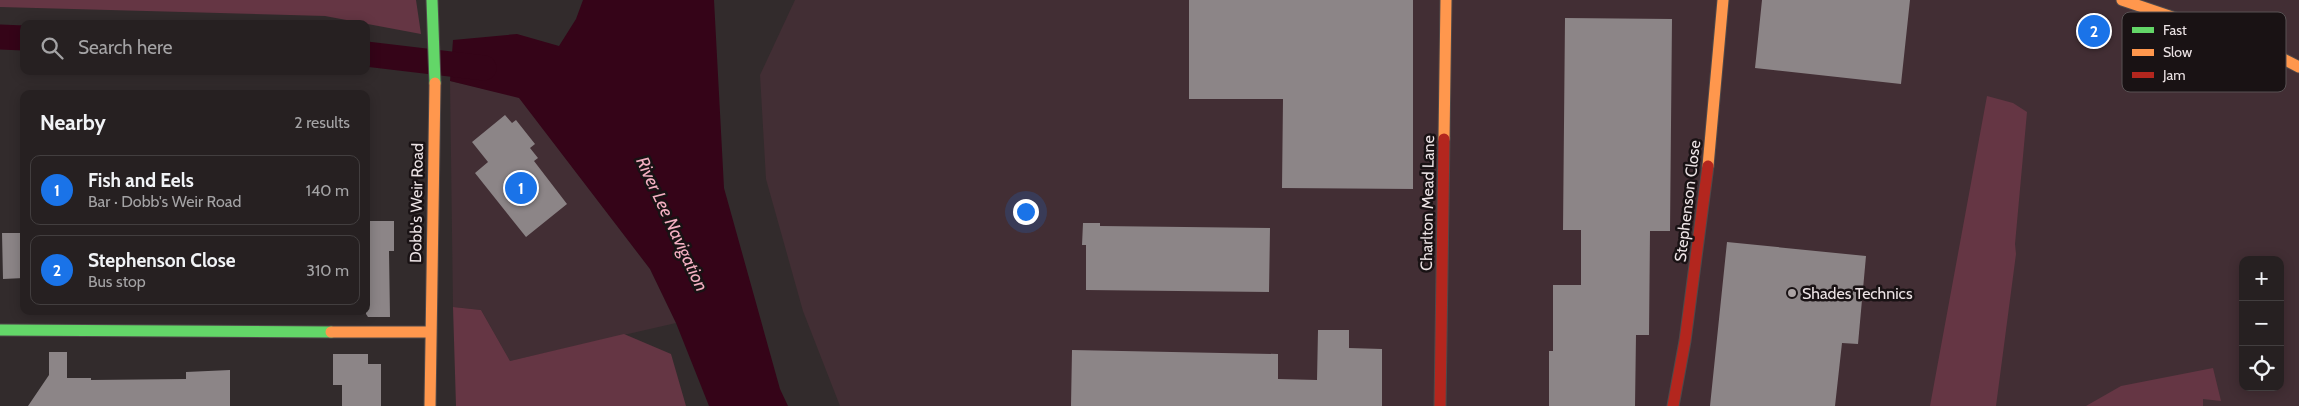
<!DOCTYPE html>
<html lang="en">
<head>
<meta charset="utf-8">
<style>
  :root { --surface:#262021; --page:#2e282a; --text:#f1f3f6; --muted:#a4a3a5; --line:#423e3f; --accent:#1a73e8 }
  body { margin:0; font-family:Cabin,sans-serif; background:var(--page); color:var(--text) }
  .controls { position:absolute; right:15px; bottom:15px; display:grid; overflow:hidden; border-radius:10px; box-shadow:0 2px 12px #0003 }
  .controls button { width:45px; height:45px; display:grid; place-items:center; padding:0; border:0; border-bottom:1px solid var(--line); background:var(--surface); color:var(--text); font:25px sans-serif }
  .you { position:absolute; left:1025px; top:211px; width:18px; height:18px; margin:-12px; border:4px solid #fff; border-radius:50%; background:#1a73e8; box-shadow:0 0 0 8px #1a73e833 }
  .badge { display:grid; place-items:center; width:32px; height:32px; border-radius:50%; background:var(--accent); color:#fff; font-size:16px; font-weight:700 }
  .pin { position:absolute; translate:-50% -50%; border:2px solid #fff; box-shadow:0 1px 5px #0006 }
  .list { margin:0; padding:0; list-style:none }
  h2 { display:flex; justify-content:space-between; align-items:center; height:65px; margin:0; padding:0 20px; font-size:21px }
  h2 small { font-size:16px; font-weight:400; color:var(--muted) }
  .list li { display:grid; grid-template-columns:32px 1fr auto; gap:15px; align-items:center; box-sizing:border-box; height:70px; margin:0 10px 10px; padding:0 10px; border:1px solid var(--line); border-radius:10px }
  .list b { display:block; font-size:19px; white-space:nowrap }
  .list p { margin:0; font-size:16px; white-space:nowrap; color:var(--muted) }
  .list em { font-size:16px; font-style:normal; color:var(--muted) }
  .icon { flex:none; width:28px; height:28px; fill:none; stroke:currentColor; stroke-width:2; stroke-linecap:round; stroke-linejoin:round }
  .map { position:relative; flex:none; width:2299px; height:406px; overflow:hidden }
  .search { position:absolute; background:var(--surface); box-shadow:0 2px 12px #0003; left:20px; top:20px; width:350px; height:55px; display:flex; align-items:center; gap:12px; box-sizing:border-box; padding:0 18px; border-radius:10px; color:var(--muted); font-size:19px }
  .panel { position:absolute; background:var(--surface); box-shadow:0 2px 12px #0003; left:20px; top:90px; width:350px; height:225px; border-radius:10px }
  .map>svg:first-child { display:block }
  .built { fill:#422e34; fill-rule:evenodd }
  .green { fill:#653644 }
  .water { fill:#350418 }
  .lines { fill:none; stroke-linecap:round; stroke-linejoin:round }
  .canal { stroke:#350418; stroke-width:25 }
  .building { fill:#8c8587 }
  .fast-casing { stroke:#4f494a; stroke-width:13 }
  .slow-casing { stroke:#4f494a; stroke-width:13 }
  .jam-casing { stroke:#4f494a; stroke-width:13 }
  .fast { stroke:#63d668; stroke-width:11 }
  .slow { stroke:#ff974d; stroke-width:11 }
  .jam { stroke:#b3261e; stroke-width:11 }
  .poi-dot { fill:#aba3a4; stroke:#191214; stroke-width:2 }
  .labels { text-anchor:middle; stroke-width:5; stroke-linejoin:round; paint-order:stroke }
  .street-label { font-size:16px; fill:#ece3e5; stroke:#191214 }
  .poi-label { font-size:16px; fill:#ece3e5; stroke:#191214; text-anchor:start }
  .water-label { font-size:18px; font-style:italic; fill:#f3afc1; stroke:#191214 }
  .key { fill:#191214; stroke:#585153; stroke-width:1 }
  .key-label { font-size:14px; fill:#ece3e5 }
</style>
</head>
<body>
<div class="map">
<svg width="2299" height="406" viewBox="0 0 2299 406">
  <rect width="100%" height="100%" fill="#322b2c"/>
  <path class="built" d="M 795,0 L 2299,0 L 2299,406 L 840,406 L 803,311 L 766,179 L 760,75 ZM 2243,260 L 2280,260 L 2280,387 L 2243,387 Z
    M 450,81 L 519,97 L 650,269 L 676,323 L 510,361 L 481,310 L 453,307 Z"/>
  <path class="green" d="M 0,0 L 416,0 L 421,34 L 325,16 L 0,7 Z
    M 1987,96 L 2013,103 L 2027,112 L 2015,244 L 2016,254 L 1996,406 L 1930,406 Z
    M 453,307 L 481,310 L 510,361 L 624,334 L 671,354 L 686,406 L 456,406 Z
    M 2213,368 L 2221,401 L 2203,399 L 2203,406 L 2086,406 L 2121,386 Z"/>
  <path class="water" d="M 583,0 L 714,0 L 724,188 L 780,389 L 788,406 L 709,406 L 676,323 L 650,269 L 519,98 L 450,81 L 453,40 L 517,34 L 559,46 L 576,19 Z"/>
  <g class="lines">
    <path class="canal" d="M 0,37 L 24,38
      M 366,54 L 484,68"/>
  </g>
  <path class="building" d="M 1189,0 L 1413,0 L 1413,189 L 1282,188 L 1283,99 L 1189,99 Z
    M 1762,0 L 1910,0 L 1901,84 L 1755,68 Z
    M 1565,18 L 1672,19 L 1670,231 L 1650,231 L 1649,335 L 1636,335 L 1635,406 L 1549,406 L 1549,351 L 1553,351 L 1553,285 L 1581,285 L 1581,230 L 1563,230 Z
    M 505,115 L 512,123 L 516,120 L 535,144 L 530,148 L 538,158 L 534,161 L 567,204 L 526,237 L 475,173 L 488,162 L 472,142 Z
    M 366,221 L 394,221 L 394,251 L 389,251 L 390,317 L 368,317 L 366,314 Z
    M 1083,223 L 1100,223 L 1100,226 L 1270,228 L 1269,292 L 1086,290 L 1086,245 L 1082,245 Z
    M 2,233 L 24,233 L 24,278 L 3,279 Z
    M 1727,242 L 1866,256 L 1858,344 L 1842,343 L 1835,406 L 1710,406 Z
    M 1318,330 L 1349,330 L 1349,348 L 1382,349 L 1382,406 L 1071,406 L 1072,350 L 1278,354 L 1278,379 L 1317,380 Z
    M 49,352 L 67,352 L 67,378 L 91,378 L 91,380 L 186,379 L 186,372 L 230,370 L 230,406 L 28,406 L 49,375 Z
    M 333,354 L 368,354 L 368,364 L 381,364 L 381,406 L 342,406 L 342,385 L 333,385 Z"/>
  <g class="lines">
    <g class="fast-casing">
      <path id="fast" d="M 432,0 L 435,83
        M 0,330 L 331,332"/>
    </g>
    <g class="slow-casing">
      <path id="slow" d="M 2122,0 L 2258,46 L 2299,67
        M 1444,139 L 1446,0
        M 1708,166 L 1723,0
        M 331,332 L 430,332
        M 430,406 L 435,83"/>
    </g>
    <g class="jam-casing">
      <path id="jam" d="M 1440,406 L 1444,139
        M 1673,406 L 1685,341 L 1708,166"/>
    </g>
    <use href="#fast" class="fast"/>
    <use href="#slow" class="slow"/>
    <use href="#jam" class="jam"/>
  </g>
  <circle class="poi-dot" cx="1792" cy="293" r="5"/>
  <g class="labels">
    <g class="street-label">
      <text transform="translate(1687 201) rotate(-83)" y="6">Stephenson Close</text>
      <text transform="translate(416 203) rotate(-89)" y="6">Dobb's Weir Road</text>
      <text transform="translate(1427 203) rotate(-89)" y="6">Charlton Mead Lane</text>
    </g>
    <g class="poi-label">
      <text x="1802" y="299">Shades Technics</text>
    </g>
    <g class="water-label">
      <text transform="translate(672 224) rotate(65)" y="6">River Lee Navigation</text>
    </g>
  </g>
  <rect x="2122" y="12" width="164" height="80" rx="8" class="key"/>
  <rect x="2132" y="27" width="22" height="6" fill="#63d668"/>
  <rect x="2132" y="49" width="22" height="7" fill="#ff974d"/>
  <rect x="2132" y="72" width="22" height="6" fill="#b3261e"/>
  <g class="key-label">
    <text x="2163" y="35">Fast</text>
    <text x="2163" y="57">Slow</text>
    <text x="2163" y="80">Jam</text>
  </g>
</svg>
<div class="controls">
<button>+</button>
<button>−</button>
<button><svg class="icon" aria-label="locate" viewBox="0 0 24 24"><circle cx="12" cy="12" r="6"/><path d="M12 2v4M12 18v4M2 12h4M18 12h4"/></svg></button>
</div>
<div class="you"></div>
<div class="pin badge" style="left:521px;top:188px">1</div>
<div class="pin badge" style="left:2094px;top:31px">2</div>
<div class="search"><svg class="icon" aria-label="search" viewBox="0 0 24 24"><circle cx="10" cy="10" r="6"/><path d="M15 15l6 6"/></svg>Search here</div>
<section class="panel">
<h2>Nearby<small>2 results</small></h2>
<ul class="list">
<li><span class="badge">1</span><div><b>Fish and Eels</b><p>Bar · Dobb's Weir Road</p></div><em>140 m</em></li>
<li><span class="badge">2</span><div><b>Stephenson Close</b><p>Bus stop</p></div><em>310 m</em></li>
</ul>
</section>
</div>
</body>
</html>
